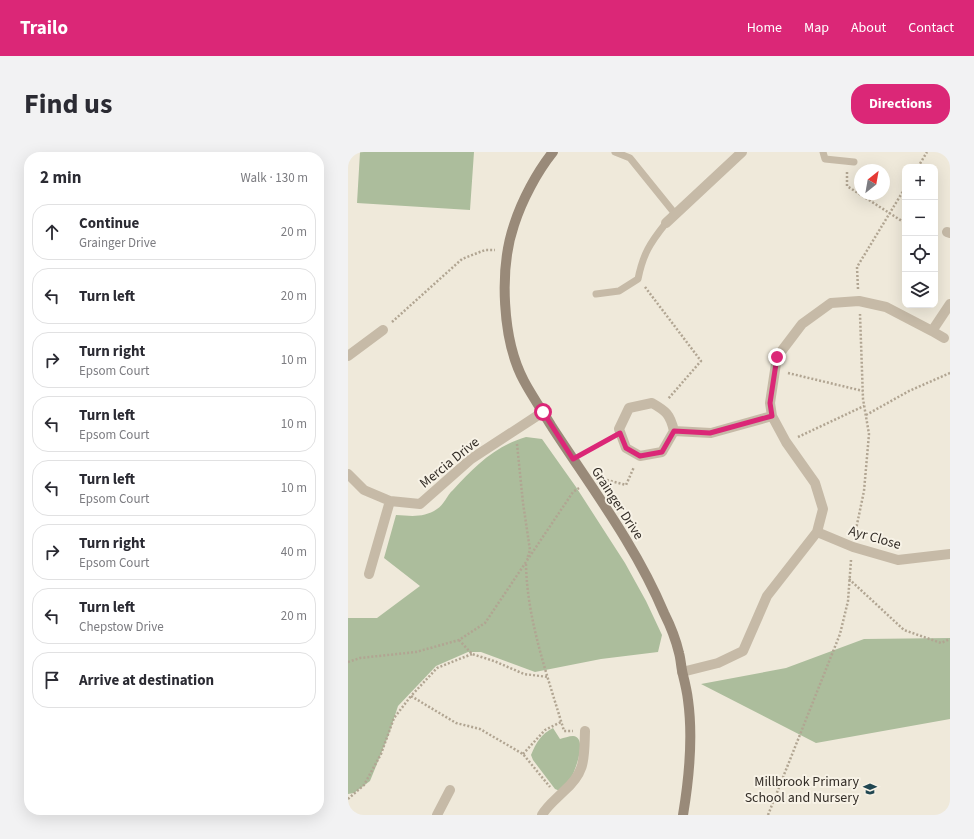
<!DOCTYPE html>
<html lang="en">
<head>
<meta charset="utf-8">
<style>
  :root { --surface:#fff; --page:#f2f2f3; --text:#2b2b33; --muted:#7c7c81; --line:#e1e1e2; --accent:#db2777 }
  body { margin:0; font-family:"Source Sans 3",sans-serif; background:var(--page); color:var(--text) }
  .controls { position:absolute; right:12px; top:12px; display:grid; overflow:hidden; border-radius:8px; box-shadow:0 4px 16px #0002 }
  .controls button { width:36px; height:36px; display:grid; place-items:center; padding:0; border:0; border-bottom:1px solid var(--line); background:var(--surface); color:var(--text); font:20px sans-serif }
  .compass { position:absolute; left:506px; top:12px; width:36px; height:36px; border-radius:50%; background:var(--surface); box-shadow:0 4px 16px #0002; rotate:31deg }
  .stop { position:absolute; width:12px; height:12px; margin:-9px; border:3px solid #db2777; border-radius:50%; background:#fff }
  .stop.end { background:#db2777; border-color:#fff; box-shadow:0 1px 4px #0008 }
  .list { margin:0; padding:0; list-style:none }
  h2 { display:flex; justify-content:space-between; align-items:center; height:52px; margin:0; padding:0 16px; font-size:17px }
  h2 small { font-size:13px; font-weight:400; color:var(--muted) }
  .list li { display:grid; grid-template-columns:26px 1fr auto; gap:12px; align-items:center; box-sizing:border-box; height:56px; margin:0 8px 8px; padding:0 8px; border:1px solid var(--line); border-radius:16px }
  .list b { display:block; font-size:15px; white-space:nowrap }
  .list p { margin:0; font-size:13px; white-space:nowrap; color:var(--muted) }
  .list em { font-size:13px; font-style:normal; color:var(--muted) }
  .icon { flex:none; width:22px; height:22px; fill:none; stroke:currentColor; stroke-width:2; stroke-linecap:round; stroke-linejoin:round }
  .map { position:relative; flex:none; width:602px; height:663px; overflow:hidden; border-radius:16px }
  header { display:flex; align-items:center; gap:24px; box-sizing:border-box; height:56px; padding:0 20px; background:var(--accent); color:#fff }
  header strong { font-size:19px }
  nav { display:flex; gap:22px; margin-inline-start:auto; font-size:14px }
  .intro { display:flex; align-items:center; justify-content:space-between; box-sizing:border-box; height:96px; padding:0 24px }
  h1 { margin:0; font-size:28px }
  .button { padding:10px 18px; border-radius:16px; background:var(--accent); color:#fff; font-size:14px; font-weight:700 }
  main { display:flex; gap:24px; padding:0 24px }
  aside { flex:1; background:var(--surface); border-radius:16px; box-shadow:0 4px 16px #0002 }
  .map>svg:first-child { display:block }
  .green { fill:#acbd9c }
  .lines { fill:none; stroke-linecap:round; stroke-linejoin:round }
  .path { stroke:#b1a592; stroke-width:2.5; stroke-dasharray:2 2; stroke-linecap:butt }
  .lane { stroke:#c6baa7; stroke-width:7 }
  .street { stroke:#c6baa7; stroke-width:10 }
  .secondary { stroke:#998a79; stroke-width:10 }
  .route { stroke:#db2777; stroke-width:5 }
  .labels { text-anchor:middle; stroke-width:4; stroke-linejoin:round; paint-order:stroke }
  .street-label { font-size:14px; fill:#332d27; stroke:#f7f2e6 }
  .poi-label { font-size:14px; fill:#332d27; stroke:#f7f2e6; text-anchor:end }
</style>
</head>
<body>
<header>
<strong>Trailo</strong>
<nav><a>Home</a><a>Map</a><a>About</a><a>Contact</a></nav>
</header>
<div class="intro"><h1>Find us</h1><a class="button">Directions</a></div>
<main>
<aside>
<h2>2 min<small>Walk · 130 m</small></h2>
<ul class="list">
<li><svg class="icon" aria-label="ahead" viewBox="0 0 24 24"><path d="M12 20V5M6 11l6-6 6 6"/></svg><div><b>Continue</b><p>Grainger Drive</p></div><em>20 m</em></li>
<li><svg class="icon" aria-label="left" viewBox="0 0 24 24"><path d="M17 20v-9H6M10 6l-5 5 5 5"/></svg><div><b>Turn left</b></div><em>20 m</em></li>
<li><svg class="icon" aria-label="right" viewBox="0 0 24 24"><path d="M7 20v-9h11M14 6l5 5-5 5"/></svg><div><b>Turn right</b><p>Epsom Court</p></div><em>10 m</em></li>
<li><svg class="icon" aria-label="left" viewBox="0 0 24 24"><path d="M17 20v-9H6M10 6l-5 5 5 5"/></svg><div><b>Turn left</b><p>Epsom Court</p></div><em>10 m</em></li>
<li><svg class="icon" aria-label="left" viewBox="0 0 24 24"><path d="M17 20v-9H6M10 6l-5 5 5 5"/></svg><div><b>Turn left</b><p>Epsom Court</p></div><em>10 m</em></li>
<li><svg class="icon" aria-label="right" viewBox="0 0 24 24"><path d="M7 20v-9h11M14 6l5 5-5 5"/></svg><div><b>Turn right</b><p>Epsom Court</p></div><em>40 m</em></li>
<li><svg class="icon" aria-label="left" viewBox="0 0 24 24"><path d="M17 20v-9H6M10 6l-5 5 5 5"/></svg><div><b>Turn left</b><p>Chepstow Drive</p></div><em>20 m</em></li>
<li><svg class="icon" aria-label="arrive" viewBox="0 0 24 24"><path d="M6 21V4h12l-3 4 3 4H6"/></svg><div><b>Arrive at destination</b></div></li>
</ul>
</aside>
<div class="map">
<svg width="602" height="663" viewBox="0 0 602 663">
  <rect width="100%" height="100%" fill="#efe9da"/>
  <path class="green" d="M 12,0 L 126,0 L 122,58 L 9,51 Z
    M 178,285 L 194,287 L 228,335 L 277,411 L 298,449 L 314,483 L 310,500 L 253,507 L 187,520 L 133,500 L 120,500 L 88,514 L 50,554 L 41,582 L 22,629 L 6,641 L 0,642 L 0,466 L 29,466 L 72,434 L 36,406 L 48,363 C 63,364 76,366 89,357 C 96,353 99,343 105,338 C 126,315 147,294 178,285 Z
    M 602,486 L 602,567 L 468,591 L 353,532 L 438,516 L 516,487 Z
    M 205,576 L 212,587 C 216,586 221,584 225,584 C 241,585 226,622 221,630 C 219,633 215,636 212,639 L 207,637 L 185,608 L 183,603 C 188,591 193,582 205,576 Z"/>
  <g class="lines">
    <path class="path" d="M 570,15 L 579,0
      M 499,20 L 499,34 L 557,71
      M 297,135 L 353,209 L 320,247
      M 510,137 L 509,115 L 557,36
      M 44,170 L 114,107 L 137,98 L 147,98
      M 440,221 L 515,239
      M 518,263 L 561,239 L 602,221
      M 450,285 L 516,254
      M 169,292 L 175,351 L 182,398 L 179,407
      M 236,301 L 261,287
      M 255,327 L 278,333 L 286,315
      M 507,382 L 516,339 L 521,282 L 515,247 L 512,162
      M 178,412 C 179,469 200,525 216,579 L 225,579
      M 501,427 L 556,478 L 593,491 L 602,487
      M 111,488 L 124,502 L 146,509 L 176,522 L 200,525
      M 124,502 L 89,516 L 63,544 L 108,571 L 132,577 L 175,602 L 202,635
      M 0,510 L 12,506 L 68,500 L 111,488 L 137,471 L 225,340 L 231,336
      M 175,602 L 197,578 L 213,570
      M 0,647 L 16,633 L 33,602 L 46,566 L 63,544
      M 420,663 L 492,482 L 500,449 L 503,408"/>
    <path class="lane" d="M 267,0 L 282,6 L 328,63
      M 475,0 L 477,7 L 506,10
      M 248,142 L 271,139 L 290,127 C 295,102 302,91 318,71"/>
    <path class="street" d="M 318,71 L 394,0
      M 599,80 L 602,81
      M 584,179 L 596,186
      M 0,204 L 35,178
      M 304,251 C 318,259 322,262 326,279 L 314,300 L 292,304 L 278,296 L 271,277 L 281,256 Z
      M 326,279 L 363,281 L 424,264
      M 0,322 L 16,338 L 42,349 L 72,352 L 123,307 L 195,260
      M 469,380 L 505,395 L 550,408 L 602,402
      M 21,422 L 42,349
      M 334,520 L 370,511 L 395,499 L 419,444 L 469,380 L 475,357 L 467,331 L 438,290 L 424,264 L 422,251 L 429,205 L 454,172 L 483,151 L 511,149 L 538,155 L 584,179 L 602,152
      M 89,663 L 102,638
      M 194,663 C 199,654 207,648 215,640 C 238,620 236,607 237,579"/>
    <path class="secondary" d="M 205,0 C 189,20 174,48 166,73 C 151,117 154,188 176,229 C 184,244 195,260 204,275 C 243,335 288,394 316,461 C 322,473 328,488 331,501 C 333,508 333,516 335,523 C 337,531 339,539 340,548 C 345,584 341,627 335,663"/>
  </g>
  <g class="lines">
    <path class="route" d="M 195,260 L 225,307 L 272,281 L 278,296 L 292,304 L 314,300 L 326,279 L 362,281 L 424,264 L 422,251 L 429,205"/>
  </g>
  <defs>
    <g id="school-bare" transform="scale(1.08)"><path d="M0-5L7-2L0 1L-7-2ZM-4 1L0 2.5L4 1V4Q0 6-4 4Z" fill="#204651" stroke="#f7f2e6" stroke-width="2.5" paint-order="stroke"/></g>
  </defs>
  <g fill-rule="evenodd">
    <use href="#school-bare" x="522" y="637"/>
  </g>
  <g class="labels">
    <g class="street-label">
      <text transform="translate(101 310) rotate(-39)" y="5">Mercia Drive</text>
      <text transform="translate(270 351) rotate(57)" y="5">Grainger Drive</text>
      <text transform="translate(527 385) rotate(16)" y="5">Ayr Close</text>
    </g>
    <g class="poi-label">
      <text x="511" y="634">Millbrook Primary<tspan x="511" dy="16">School and Nursery</tspan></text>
    </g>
  </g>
</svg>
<div class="controls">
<button>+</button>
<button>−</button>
<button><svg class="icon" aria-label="locate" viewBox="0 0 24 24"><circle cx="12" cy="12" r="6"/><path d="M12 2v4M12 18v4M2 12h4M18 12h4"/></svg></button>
<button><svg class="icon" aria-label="layers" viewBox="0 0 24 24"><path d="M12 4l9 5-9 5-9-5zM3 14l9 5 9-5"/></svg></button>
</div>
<svg class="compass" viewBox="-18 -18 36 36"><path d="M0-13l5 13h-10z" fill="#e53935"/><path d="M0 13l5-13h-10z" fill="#7c7c81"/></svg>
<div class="stop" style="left:195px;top:260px"></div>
<div class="stop end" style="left:429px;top:205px"></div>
</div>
</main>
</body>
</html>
